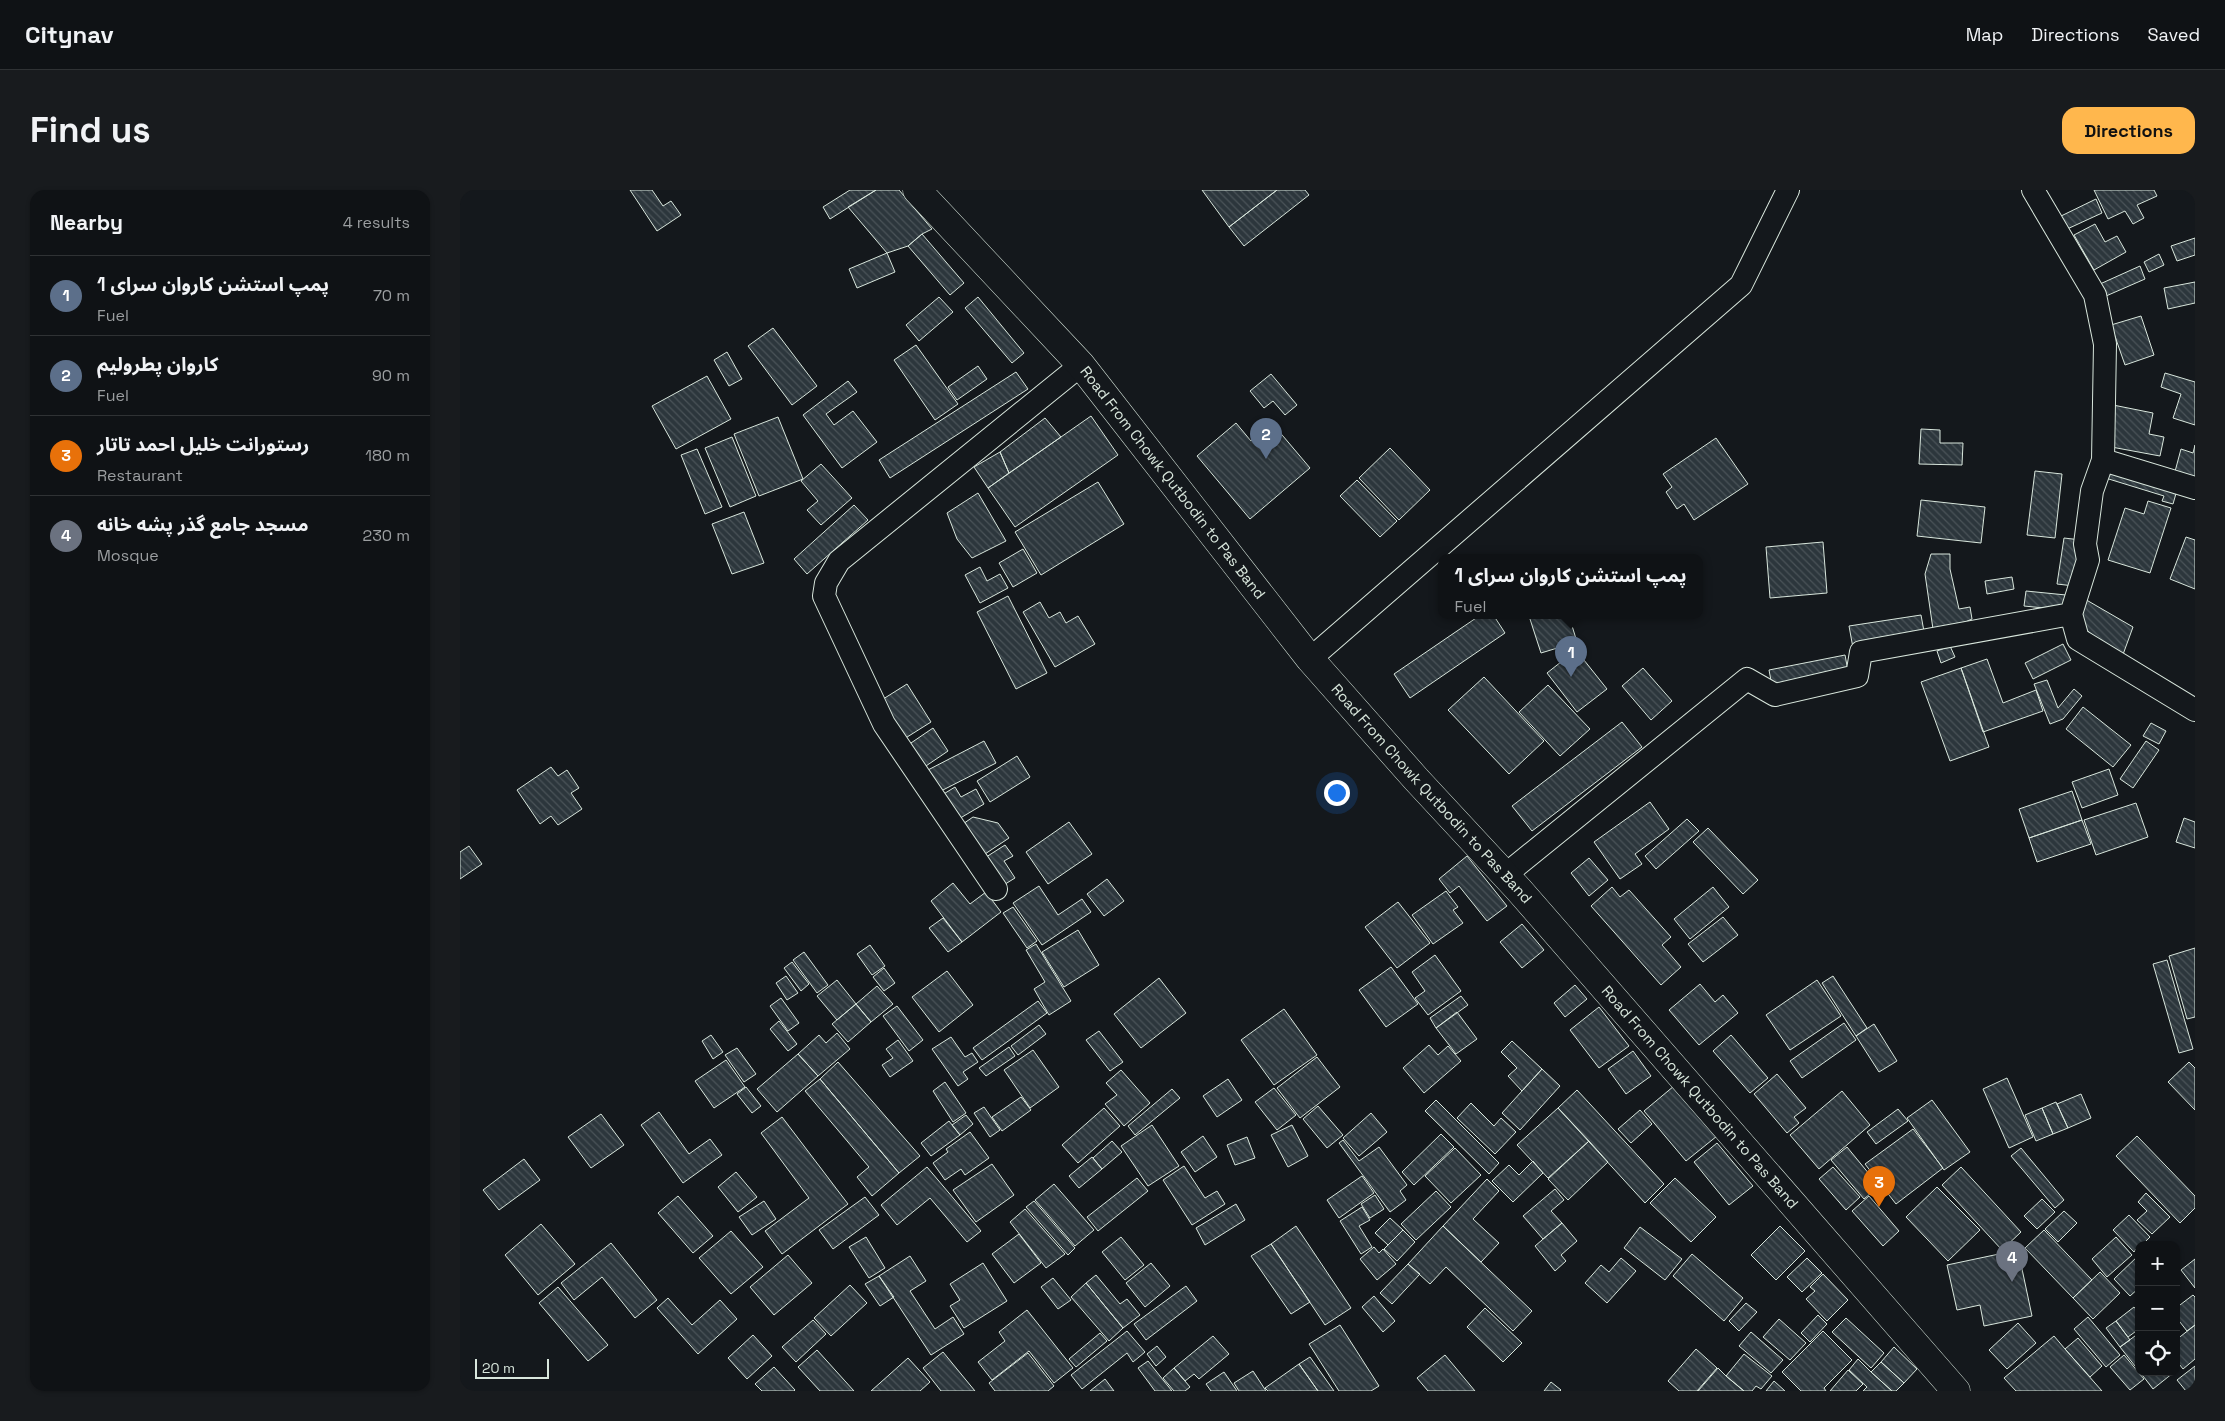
<!DOCTYPE html>
<html lang="en">
<head>
<meta charset="utf-8">
<style>
  :root { --surface:#0f1215; --page:#181b1e; --text:#f1f3f6; --muted:#9b9ea0; --line:#2f3234; --accent:#ffb74d }
  body { margin:0; font-family:"Space Grotesk","Noto Sans Arabic",sans-serif; background:var(--page); color:var(--text) }
  .controls { position:absolute; right:15px; bottom:15px; display:grid; overflow:hidden; border-radius:10px; box-shadow:0 1px 4px #0004 }
  .controls button { width:45px; height:45px; display:grid; place-items:center; padding:0; border:0; border-bottom:1px solid var(--line); background:var(--surface); color:var(--text); font:25px sans-serif }
  .scale { position:absolute; left:15px; bottom:12px; width:74px; box-sizing:border-box; padding-left:5px; border:2px solid #d8e6dc; border-top:0; font-size:14px; line-height:18px; white-space:nowrap; color:#d8e6dc; -webkit-text-stroke:4px #14181c; paint-order:stroke }
  .you { position:absolute; left:876px; top:602px; width:18px; height:18px; margin:-12px; border:4px solid #fff; border-radius:50%; background:#1a73e8; box-shadow:0 0 0 8px #1a73e833 }
  .badge { display:grid; place-items:center; width:32px; height:32px; border-radius:50%; background:var(--accent); color:#fff; font-size:16px; font-weight:700 }
  .pin { position:absolute; translate:-50% -41px; filter:drop-shadow(0 1px 2px #0008) }
  .pin::after { content:''; position:absolute; top:26px; width:18px; height:15px; background:inherit; clip-path:polygon(0 0,100% 0,50% 100%) }
  .popup { position:absolute; left:978px; top:364px; width:265px; height:65px; box-sizing:border-box; display:grid; place-content:center; border-radius:10px; background:var(--surface); filter:drop-shadow(0 1px 4px #0005); font-size:16px; white-space:nowrap; color:var(--muted) }
  .popup b { font-size:19px; color:var(--text) }
  .popup::after { content:''; position:absolute; left:50%; top:100%; margin-left:-10px; border:10px solid transparent; border-top-color:var(--surface) }
  .list { margin:0; padding:0; list-style:none }
  h2 { display:flex; justify-content:space-between; align-items:center; height:65px; margin:0; padding:0 20px; font-size:21px }
  h2 small { font-size:16px; font-weight:400; color:var(--muted) }
  .list li { display:grid; grid-template-columns:32px 1fr auto; gap:15px; align-items:center; box-sizing:border-box; height:80px; padding:0 20px; border-top:1px solid var(--line) }
  .list b { display:block; font-size:19px; white-space:nowrap }
  .list p { margin:0; font-size:16px; white-space:nowrap; color:var(--muted) }
  .list em { font-size:16px; font-style:normal; color:var(--muted) }
  .icon { flex:none; width:28px; height:28px; fill:none; stroke:currentColor; stroke-width:2; stroke-linecap:round; stroke-linejoin:round }
  .map { position:relative; flex:none; width:1735px; height:1201px; overflow:hidden; border-radius:15px }
  header { display:flex; align-items:center; gap:30px; box-sizing:border-box; height:70px; padding:0 25px; background:var(--surface); border-bottom:1px solid var(--line) }
  header strong { font-size:24px }
  nav { display:flex; gap:28px; margin-inline-start:auto; font-size:18px }
  .intro { display:flex; align-items:center; justify-content:space-between; box-sizing:border-box; height:120px; padding:0 30px }
  h1 { margin:0; font-size:35px }
  .button { padding:12px 22px; border-radius:15px; background:var(--accent); color:#111; font-size:18px; font-weight:700 }
  main { display:flex; gap:30px; padding:0 30px }
  aside { flex:1; background:var(--surface); border-radius:15px; box-shadow:0 1px 4px #0004 }
  .map>svg:first-child { display:block }
  .building { fill:url(#building-back-hatch); stroke:#d8e6dc }
  .lines { fill:none; stroke-linecap:round; stroke-linejoin:round }
  .street-casing { stroke:#d8e6dc; stroke-width:24 }
  .secondary-casing { stroke:#d8e6dc; stroke-width:29 }
  .street { stroke:#14181c; stroke-width:22 }
  .secondary { stroke:#14181c; stroke-width:28 }
  .labels { text-anchor:middle; stroke-width:4; stroke-linejoin:round; paint-order:stroke }
  .street-label { font-size:15px; fill:#d8e6dc; stroke:#14181c }
</style>
</head>
<body>
<header>
<strong>Citynav</strong>
<nav><a>Map</a><a>Directions</a><a>Saved</a></nav>
</header>
<div class="intro"><h1>Find us</h1><a class="button">Directions</a></div>
<main>
<aside>
<h2>Nearby<small>4 results</small></h2>
<ul class="list">
<li><span class="badge" style="background:#5c6f8a">1</span><div><b>پمپ استشن کاروان سرای 1</b><p>Fuel</p></div><em>70 m</em></li>
<li><span class="badge" style="background:#5c6f8a">2</span><div><b>کاروان پطرولیم</b><p>Fuel</p></div><em>90 m</em></li>
<li><span class="badge" style="background:#e8710a">3</span><div><b>رستورانت خلیل احمد تاتار</b><p>Restaurant</p></div><em>180 m</em></li>
<li><span class="badge" style="background:#6b7280">4</span><div><b>مسجد جامع گذر پشه خانه</b><p>Mosque</p></div><em>230 m</em></li>
</ul>
</aside>
<div class="map">
<svg width="1735" height="1201" viewBox="0 0 1735 1201">
  <defs>
    <pattern id="building-back-hatch" width="6" height="6" patternUnits="userSpaceOnUse" patternTransform="scale(1.25)"><rect width="6" height="6" fill="#2c363c"/><path d="M-1 5l2 2M0 0l6 6M5-1l2 2" fill="none" stroke="#4a5358"/></pattern>
  </defs>
  <rect width="100%" height="100%" fill="#14181c"/>
  <path class="building" d="M 170,0 L 192,0 L 203,16 L 211,11 L 221,25 L 197,41 Z
    M 390,0 L 416,0 L 370,29 L 363,17 Z
    M 416,0 L 439,0 L 472,39 L 462,44 L 448,56 L 427,63 L 388,17 Z
    M 742,0 L 817,0 L 769,37 Z
    M 817,0 L 845,0 L 849,5 L 784,56 L 769,37 Z
    M 1634,0 L 1694,0 L 1697,6 L 1677,15 L 1684,28 L 1673,34 L 1665,21 L 1648,29 Z
    M 1636,9 L 1642,23 L 1605,40 L 1599,27 Z
    M 1635,34 L 1645,52 L 1657,46 L 1666,62 L 1634,80 L 1614,45 Z
    M 462,44 L 504,93 L 490,105 L 448,56 Z
    M 1735,48 L 1735,65 L 1717,71 L 1711,56 Z
    M 427,63 L 435,82 L 397,98 L 389,79 Z
    M 1699,64 L 1704,75 L 1689,82 L 1684,72 Z
    M 1680,76 L 1685,89 L 1646,106 L 1640,94 Z
    M 1735,92 L 1735,113 L 1708,119 L 1704,98 Z
    M 479,107 L 493,122 L 459,151 L 446,135 Z
    M 518,107 L 564,163 L 552,173 L 505,118 Z
    M 1681,126 L 1694,165 L 1665,175 L 1651,135 Z
    M 313,138 L 357,196 L 332,215 L 288,156 Z
    M 456,155 L 498,214 L 475,230 L 434,170 Z
    M 267,162 L 282,189 L 269,196 L 254,170 Z
    M 518,176 L 527,189 L 497,210 L 488,197 Z
    M 556,182 L 568,199 L 430,288 L 419,270 Z
    M 1705,183 L 1735,192 L 1735,235 L 1713,228 L 1721,204 L 1701,197 Z
    M 811,184 L 837,215 L 825,225 L 813,211 L 804,218 L 790,201 Z
    M 247,186 L 271,229 L 216,259 L 192,216 Z
    M 388,191 L 397,202 L 366,224 L 374,235 L 393,221 L 417,252 L 382,278 L 343,225 Z
    M 1653,215 L 1693,223 L 1689,244 L 1704,247 L 1700,266 L 1646,256 Z
    M 631,226 L 658,265 L 555,337 L 528,298 Z
    M 318,227 L 343,289 L 299,306 L 274,244 Z
    M 585,228 L 601,247 L 549,283 L 540,262 Z
    M 776,233 L 791,251 L 812,233 L 850,278 L 790,329 L 737,266 Z
    M 1461,239 L 1480,240 L 1480,253 L 1503,253 L 1502,275 L 1459,274 Z
    M 272,247 L 296,306 L 270,317 L 245,258 Z
    M 1256,248 L 1288,294 L 1234,330 L 1224,314 L 1217,319 L 1206,302 L 1212,297 L 1203,284 Z
    M 1735,255 L 1735,295 L 1713,289 L 1721,259 L 1733,263 Z
    M 930,258 L 970,300 L 939,330 L 899,288 Z
    M 237,259 L 262,317 L 245,324 L 221,265 Z
    M 540,262 L 549,283 L 528,298 L 514,277 Z
    M 361,274 L 392,308 L 361,335 L 347,320 L 358,311 L 341,291 Z
    M 1641,277 L 1717,300 L 1713,314 L 1702,311 L 1704,306 L 1639,286 Z
    M 1575,281 L 1602,284 L 1595,348 L 1567,345 Z
    M 897,290 L 937,331 L 920,347 L 880,306 Z
    M 638,292 L 664,334 L 581,385 L 555,342 Z
    M 518,303 L 546,351 L 512,368 L 497,349 L 487,323 Z
    M 1461,310 L 1525,317 L 1521,353 L 1457,346 Z
    M 1688,311 L 1711,318 L 1690,383 L 1648,370 L 1665,318 L 1684,324 Z
    M 394,315 L 408,330 L 347,384 L 334,369 Z
    M 284,322 L 304,373 L 272,384 L 252,334 Z
    M 1726,347 L 1735,350 L 1735,399 L 1710,389 Z
    M 1604,348 L 1621,350 L 1614,396 L 1597,394 Z
    M 1363,352 L 1367,403 L 1310,408 L 1306,357 Z
    M 563,359 L 577,383 L 553,397 L 539,373 Z
    M 1471,364 L 1490,364 L 1490,379 L 1499,419 L 1510,417 L 1512,429 L 1474,446 L 1465,384 Z
    M 520,377 L 527,391 L 540,384 L 548,398 L 520,413 L 505,385 Z
    M 1552,387 L 1554,399 L 1527,404 L 1525,391 Z
    M 1566,401 L 1606,405 L 1604,420 L 1564,416 Z
    M 548,406 L 587,483 L 556,499 L 517,422 Z
    M 1623,408 L 1673,437 L 1661,470 L 1621,435 Z
    M 580,412 L 589,428 L 600,422 L 606,433 L 618,426 L 635,454 L 595,477 L 563,422 Z
    M 1461,425 L 1465,447 L 1393,458 L 1389,436 Z
    M 1019,426 L 1034,426 L 1045,443 L 950,508 L 934,484 Z
    M 1069,426 L 1109,426 L 1117,452 L 1081,463 Z
    M 1603,454 L 1611,470 L 1573,489 L 1565,473 Z
    M 1490,456 L 1495,467 L 1481,473 L 1477,461 Z
    M 1116,460 L 1147,499 L 1117,522 L 1087,483 Z
    M 1385,465 L 1388,481 L 1312,496 L 1309,480 Z
    M 1527,469 L 1543,513 L 1576,500 L 1583,521 L 1523,542 L 1501,478 Z
    M 1183,478 L 1212,511 L 1191,530 L 1162,496 Z
    M 1501,478 L 1529,557 L 1490,571 L 1461,492 Z
    M 1024,487 L 1084,551 L 1049,584 L 988,520 Z
    M 1587,490 L 1598,518 L 1614,499 L 1622,506 L 1603,529 L 1590,534 L 1574,494 Z
    M 447,494 L 471,532 L 444,549 L 420,511 Z
    M 1088,495 L 1130,539 L 1100,566 L 1059,522 Z
    M 1623,517 L 1671,555 L 1653,577 L 1606,539 Z
    M 1162,532 L 1182,557 L 1072,641 L 1052,616 Z
    M 1691,533 L 1706,541 L 1699,554 L 1683,546 Z
    M 473,538 L 488,561 L 463,578 L 448,555 Z
    M 524,551 L 536,573 L 477,603 L 466,581 Z
    M 1686,551 L 1699,560 L 1673,598 L 1660,589 Z
    M 557,566 L 570,587 L 530,612 L 517,591 Z
    M 91,577 L 98,586 L 107,580 L 119,598 L 111,603 L 122,619 L 98,635 L 91,626 L 80,634 L 57,600 Z
    M 1649,579 L 1658,605 L 1622,618 L 1612,592 Z
    M 495,597 L 501,607 L 516,599 L 524,614 L 497,630 L 482,605 Z
    M 1612,601 L 1622,630 L 1569,648 L 1559,619 Z
    M 1190,612 L 1209,639 L 1175,664 L 1182,674 L 1160,689 L 1134,652 Z
    M 1676,613 L 1688,647 L 1636,665 L 1624,630 Z
    M 513,627 L 538,633 L 549,648 L 522,666 L 500,636 Z
    M 1724,628 L 1735,632 L 1735,658 L 1716,652 Z
    M 1227,629 L 1239,641 L 1196,679 L 1185,666 Z
    M 1622,630 L 1631,654 L 1577,672 L 1569,648 Z
    M 609,632 L 632,664 L 588,694 L 566,662 Z
    M 1248,638 L 1298,690 L 1283,704 L 1233,652 Z
    M 545,655 L 553,666 L 544,671 L 555,688 L 542,696 L 523,669 Z
    M 9,656 L 22,674 L 0,689 L 0,662 Z
    M 1007,666 L 1047,716 L 1027,731 L 999,696 L 990,703 L 979,689 Z
    M 1129,668 L 1148,690 L 1129,706 L 1111,683 Z
    M 647,689 L 664,711 L 644,726 L 627,704 Z
    M 493,693 L 510,714 L 526,702 L 541,722 L 502,752 L 471,711 Z
    M 579,696 L 598,725 L 622,709 L 631,722 L 582,755 L 553,713 Z
    M 1152,697 L 1160,707 L 1169,700 L 1211,747 L 1202,755 L 1221,777 L 1201,795 L 1131,716 Z
    M 1253,697 L 1269,717 L 1230,749 L 1214,729 Z
    M 986,701 L 998,717 L 993,720 L 1003,733 L 973,754 L 952,725 Z
    M 938,712 L 970,753 L 937,778 L 905,737 Z
    M 553,717 L 577,751 L 567,758 L 543,723 Z
    M 1263,727 L 1278,745 L 1243,772 L 1228,754 Z
    M 483,728 L 502,752 L 488,762 L 469,738 Z
    M 1062,734 L 1084,760 L 1062,778 L 1040,752 Z
    M 618,740 L 639,775 L 604,797 L 582,762 Z
    M 576,754 L 611,811 L 589,825 L 574,799 L 585,792 L 566,760 Z
    M 410,755 L 425,776 L 412,785 L 397,764 Z
    M 1735,758 L 1735,827 L 1727,829 L 1709,766 Z
    M 344,762 L 368,795 L 357,803 L 333,770 Z
    M 975,765 L 1001,801 L 968,825 L 955,808 L 965,801 L 952,782 Z
    M 1707,770 L 1733,859 L 1719,863 L 1693,774 Z
    M 332,772 L 349,794 L 341,801 L 324,778 Z
    M 931,777 L 958,814 L 926,837 L 899,800 Z
    M 424,778 L 435,793 L 424,801 L 413,787 Z
    M 487,781 L 513,815 L 479,842 L 452,807 Z
    M 326,786 L 338,803 L 327,810 L 316,793 Z
    M 1373,786 L 1407,838 L 1396,846 L 1362,793 Z
    M 699,788 L 726,823 L 681,858 L 654,824 Z
    M 377,790 L 396,814 L 377,830 L 357,806 Z
    M 1357,790 L 1381,826 L 1330,860 L 1306,825 Z
    M 1240,794 L 1255,812 L 1263,805 L 1278,823 L 1239,855 L 1209,820 Z
    M 1115,795 L 1127,809 L 1105,827 L 1094,813 Z
    M 417,796 L 433,814 L 411,832 L 396,814 Z
    M 1001,806 L 1008,815 L 976,838 L 970,828 Z
    M 321,808 L 339,833 L 328,841 L 310,816 Z
    M 578,811 L 587,823 L 522,870 L 513,858 Z
    M 396,814 L 411,832 L 388,852 L 372,834 Z
    M 437,816 L 463,850 L 449,861 L 423,826 Z
    M 1139,817 L 1169,856 L 1139,878 L 1110,840 Z
    M 824,819 L 857,865 L 814,895 L 781,850 Z
    M 997,822 L 1017,849 L 996,864 L 976,838 Z
    M 319,831 L 337,854 L 328,861 L 310,839 Z
    M 1384,833 L 1396,850 L 1342,888 L 1330,871 Z
    M 1414,834 L 1437,871 L 1419,882 L 1396,846 Z
    M 579,835 L 586,844 L 558,865 L 551,856 Z
    M 639,841 L 663,872 L 650,881 L 626,850 Z
    M 377,843 L 390,859 L 358,886 L 338,864 L 359,845 L 366,853 Z
    M 251,845 L 263,862 L 253,869 L 242,851 Z
    M 1271,845 L 1308,888 L 1290,903 L 1253,861 Z
    M 491,847 L 505,867 L 512,863 L 518,872 L 503,882 L 508,889 L 498,896 L 472,859 Z
    M 438,850 L 453,871 L 430,887 L 422,875 L 433,868 L 426,859 Z
    M 1052,851 L 1082,879 L 1062,901 L 1048,886 L 1057,878 L 1041,862 Z
    M 969,855 L 978,865 L 988,856 L 1001,871 L 964,903 L 943,878 Z
    M 549,857 L 555,866 L 526,886 L 519,878 Z
    M 277,858 L 296,884 L 284,892 L 265,865 Z
    M 573,860 L 599,897 L 570,918 L 544,880 Z
    M 1173,861 L 1191,886 L 1166,904 L 1148,879 Z
    M 338,864 L 358,886 L 317,922 L 297,899 Z
    M 857,867 L 880,897 L 840,928 L 817,898 Z
    M 266,870 L 285,897 L 254,918 L 235,891 Z
    M 378,872 L 460,966 L 439,983 L 360,889 Z
    M 1729,872 L 1735,878 L 1735,920 L 1708,892 Z
    M 1082,879 L 1100,896 L 1060,940 L 1042,923 Z
    M 661,880 L 690,913 L 664,936 L 645,914 L 657,905 L 646,893 Z
    M 1317,884 L 1346,918 L 1334,927 L 1339,933 L 1327,943 L 1294,904 Z
    M 1547,888 L 1573,947 L 1549,958 L 1523,899 Z
    M 360,889 L 439,983 L 412,1006 L 397,987 L 409,977 L 345,901 Z
    M 768,889 L 782,910 L 757,927 L 743,906 Z
    M 485,892 L 506,923 L 493,932 L 473,901 Z
    M 1214,896 L 1257,946 L 1226,971 L 1184,921 Z
    M 286,897 L 301,916 L 292,923 L 277,904 Z
    M 814,898 L 836,925 L 817,940 L 795,912 Z
    M 712,899 L 720,908 L 675,945 L 668,936 Z
    M 1117,900 L 1204,994 L 1185,1013 L 1098,918 Z
    M 1382,901 L 1410,935 L 1359,979 L 1330,945 Z
    M 1621,904 L 1631,928 L 1608,938 L 1597,914 Z
    M 561,907 L 571,920 L 542,941 L 532,927 Z
    M 976,910 L 1039,973 L 1029,984 L 965,921 Z
    M 1472,910 L 1510,962 L 1484,980 L 1447,928 Z
    M 1596,912 L 1608,938 L 1593,944 L 1582,918 Z
    M 1011,913 L 1034,936 L 1041,928 L 1056,942 L 1035,964 L 997,928 Z
    M 858,916 L 883,945 L 867,958 L 843,929 Z
    M 524,917 L 540,940 L 530,947 L 514,923 Z
    M 644,918 L 660,936 L 618,973 L 602,955 Z
    M 1098,918 L 1129,951 L 1088,988 L 1057,955 Z
    M 1582,918 L 1593,944 L 1576,951 L 1565,925 Z
    M 1438,919 L 1448,931 L 1416,954 L 1407,942 Z
    M 1180,920 L 1192,934 L 1171,953 L 1158,939 Z
    M 199,922 L 229,964 L 250,949 L 262,965 L 223,993 L 181,935 Z
    M 911,923 L 927,942 L 899,966 L 883,948 Z
    M 141,924 L 164,955 L 131,978 L 108,947 Z
    M 506,925 L 513,934 L 500,945 L 492,935 Z
    M 322,927 L 388,1014 L 322,1064 L 305,1041 L 349,1008 L 301,943 Z
    M 489,931 L 500,945 L 471,966 L 461,953 Z
    M 692,935 L 719,976 L 688,996 L 661,956 Z
    M 832,935 L 848,966 L 828,977 L 811,945 Z
    M 1453,939 L 1483,978 L 1436,1014 L 1405,974 Z
    M 510,942 L 529,968 L 505,985 L 501,979 L 485,990 L 473,973 L 488,962 L 486,959 Z
    M 981,944 L 994,957 L 954,995 L 942,982 Z
    M 743,946 L 757,967 L 735,982 L 721,962 Z
    M 1677,946 L 1735,1006 L 1735,1018 L 1720,1033 L 1656,966 Z
    M 787,947 L 795,968 L 775,975 L 767,955 Z
    M 883,950 L 899,971 L 919,957 L 947,995 L 940,1001 L 946,1010 L 930,1022 L 879,953 Z
    M 652,951 L 662,962 L 642,979 L 633,968 Z
    M 1129,951 L 1148,972 L 1108,1010 L 1088,989 Z
    M 1257,953 L 1293,996 L 1269,1015 L 1234,972 Z
    M 1387,957 L 1419,996 L 1404,1009 L 1371,970 Z
    M 995,958 L 1021,985 L 991,1013 L 965,986 Z
    M 1561,958 L 1604,1010 L 1595,1018 L 1551,966 Z
    M 632,967 L 642,979 L 619,998 L 609,986 Z
    M 64,969 L 80,990 L 39,1020 L 23,1000 Z
    M 1073,971 L 1083,983 L 1053,1012 L 1032,991 L 1049,975 L 1059,985 Z
    M 532,974 L 554,1005 L 516,1032 L 493,1000 Z
    M 724,976 L 745,1008 L 757,1001 L 765,1014 L 732,1035 L 703,990 Z
    M 467,977 L 521,1041 L 507,1052 L 470,1008 L 437,1035 L 421,1015 Z
    M 1373,977 L 1400,1007 L 1386,1020 L 1359,989 Z
    M 1501,977 L 1561,1042 L 1542,1060 L 1482,995 Z
    M 276,982 L 297,1007 L 278,1022 L 258,997 Z
    M 902,986 L 914,1003 L 879,1028 L 867,1010 Z
    M 677,988 L 688,1001 L 638,1041 L 627,1027 Z
    M 1215,988 L 1256,1027 L 1231,1052 L 1190,1013 Z
    M 1027,989 L 1039,1001 L 1013,1029 L 1039,1053 L 1021,1072 L 983,1036 Z
    M 594,994 L 634,1040 L 615,1056 L 575,1010 Z
    M 1477,997 L 1520,1040 L 1488,1071 L 1446,1027 Z
    M 1095,999 L 1104,1010 L 1091,1021 L 1102,1033 L 1083,1049 L 1063,1026 Z
    M 976,1001 L 991,1017 L 956,1050 L 941,1034 Z
    M 1686,1003 L 1710,1027 L 1692,1044 L 1677,1030 L 1687,1021 L 1678,1012 Z
    M 915,1005 L 924,1019 L 910,1028 L 901,1014 Z
    M 218,1006 L 253,1046 L 233,1063 L 198,1023 Z
    M 1409,1006 L 1439,1041 L 1423,1056 L 1392,1021 Z
    M 405,1007 L 419,1025 L 373,1059 L 359,1040 Z
    M 1582,1009 L 1595,1022 L 1577,1039 L 1564,1026 Z
    M 304,1011 L 316,1029 L 292,1045 L 279,1027 Z
    M 574,1011 L 615,1058 L 608,1065 L 566,1017 Z
    M 776,1014 L 785,1030 L 745,1055 L 736,1038 Z
    M 902,1017 L 910,1030 L 899,1036 L 912,1057 L 901,1064 L 880,1031 Z
    M 565,1019 L 605,1064 L 586,1078 L 550,1032 Z
    M 1604,1021 L 1617,1033 L 1598,1052 L 1585,1039 Z
    M 1669,1025 L 1690,1047 L 1682,1055 L 1679,1055 L 1674,1062 L 1653,1040 Z
    M 930,1028 L 943,1040 L 928,1055 L 915,1043 Z
    M 1102,1033 L 1117,1051 L 1101,1065 L 1106,1071 L 1095,1081 L 1075,1056 Z
    M 81,1034 L 115,1074 L 78,1105 L 45,1065 Z
    M 836,1036 L 891,1118 L 865,1135 L 811,1054 Z
    M 983,1036 L 1072,1121 L 1053,1141 L 986,1077 L 970,1094 L 948,1074 Z
    M 1320,1036 L 1345,1061 L 1316,1090 L 1291,1065 Z
    M 1180,1037 L 1222,1069 L 1205,1090 L 1164,1058 Z
    M 943,1040 L 955,1052 L 937,1071 L 924,1059 Z
    M 1584,1040 L 1632,1090 L 1613,1108 L 1565,1058 Z
    M 271,1041 L 303,1077 L 271,1104 L 239,1068 Z
    M 559,1044 L 581,1073 L 554,1093 L 532,1064 Z
    M 406,1047 L 425,1078 L 409,1088 L 389,1057 Z
    M 661,1047 L 684,1075 L 665,1090 L 642,1062 Z
    M 1656,1047 L 1672,1065 L 1647,1087 L 1632,1069 Z
    M 151,1053 L 197,1110 L 175,1128 L 142,1087 L 114,1110 L 101,1093 Z
    M 811,1054 L 850,1112 L 831,1124 L 791,1066 Z
    M 914,1057 L 919,1063 L 923,1059 L 936,1074 L 917,1090 L 900,1069 Z
    M 1558,1060 L 1572,1126 L 1524,1136 L 1520,1115 L 1497,1120 L 1487,1075 Z
    M 1232,1064 L 1283,1108 L 1264,1131 L 1213,1086 Z
    M 328,1065 L 352,1093 L 314,1125 L 290,1097 Z
    M 1679,1065 L 1679,1098 L 1670,1106 L 1654,1089 Z
    M 450,1066 L 466,1091 L 450,1101 L 475,1139 L 493,1127 L 504,1144 L 471,1165 L 419,1086 Z
    M 1161,1068 L 1176,1081 L 1147,1113 L 1125,1093 L 1141,1075 L 1149,1082 Z
    M 1347,1068 L 1362,1083 L 1342,1102 L 1327,1087 Z
    M 1735,1069 L 1735,1098 L 1721,1080 Z
    M 523,1073 L 547,1111 L 504,1138 L 490,1116 L 500,1110 L 490,1094 Z
    M 691,1073 L 710,1096 L 685,1117 L 666,1093 Z
    M 948,1074 L 960,1084 L 932,1114 L 920,1103 Z
    M 1640,1082 L 1660,1103 L 1633,1129 L 1613,1108 Z
    M 1363,1084 L 1388,1110 L 1367,1131 L 1346,1109 L 1355,1101 L 1350,1097 Z
    M 636,1085 L 660,1114 L 667,1109 L 680,1125 L 663,1138 L 626,1093 Z
    M 419,1086 L 434,1107 L 420,1116 L 405,1094 Z
    M 593,1088 L 611,1110 L 598,1119 L 581,1097 Z
    M 626,1093 L 663,1138 L 649,1151 L 611,1107 Z
    M 390,1095 L 407,1113 L 371,1146 L 354,1128 Z
    M 726,1096 L 737,1111 L 686,1150 L 674,1134 Z
    M 98,1097 L 148,1155 L 128,1171 L 79,1113 Z
    M 1733,1105 L 1735,1107 L 1735,1135 L 1727,1141 L 1716,1127 L 1716,1118 Z
    M 914,1106 L 935,1131 L 923,1142 L 902,1117 Z
    M 208,1108 L 232,1135 L 260,1110 L 277,1129 L 238,1164 L 197,1118 Z
    M 1286,1113 L 1297,1122 L 1279,1141 L 1269,1131 Z
    M 1674,1117 L 1679,1123 L 1679,1139 L 1668,1147 L 1656,1131 Z
    M 1025,1118 L 1062,1153 L 1043,1172 L 1007,1137 Z
    M 567,1120 L 613,1178 L 594,1193 L 569,1161 L 532,1190 L 518,1172 L 545,1151 L 539,1142 Z
    M 1358,1125 L 1367,1134 L 1350,1152 L 1341,1143 Z
    M 1628,1127 L 1660,1165 L 1646,1177 L 1614,1139 Z
    M 1386,1128 L 1424,1163 L 1411,1178 L 1372,1142 Z
    M 1319,1129 L 1346,1153 L 1330,1170 L 1303,1147 Z
    M 353,1130 L 366,1144 L 336,1172 L 322,1157 Z
    M 1656,1131 L 1670,1150 L 1660,1157 L 1646,1138 Z
    M 1558,1133 L 1576,1153 L 1547,1179 L 1529,1160 Z
    M 880,1135 L 919,1196 L 911,1201 L 879,1201 L 849,1154 Z
    M 1735,1135 L 1735,1169 L 1723,1179 L 1716,1170 L 1716,1150 Z
    M 667,1141 L 685,1162 L 673,1172 L 667,1163 L 622,1199 L 611,1185 Z
    M 1363,1141 L 1392,1170 L 1364,1198 L 1366,1201 L 1341,1201 L 1322,1182 Z
    M 1291,1142 L 1323,1170 L 1311,1183 L 1279,1156 Z
    M 640,1143 L 647,1151 L 616,1177 L 609,1169 Z
    M 1679,1143 L 1679,1181 L 1660,1157 Z
    M 293,1145 L 312,1166 L 287,1189 L 268,1168 Z
    M 753,1146 L 769,1164 L 739,1189 L 734,1184 L 725,1191 L 714,1178 Z
    M 1594,1146 L 1605,1159 L 1642,1201 L 1556,1201 L 1544,1188 Z
    M 1618,1148 L 1642,1176 L 1630,1187 L 1605,1159 Z
    M 697,1156 L 706,1167 L 696,1176 L 687,1164 Z
    M 1434,1157 L 1457,1179 L 1444,1193 L 1421,1172 Z
    M 1236,1159 L 1257,1178 L 1237,1201 L 1219,1201 L 1208,1191 Z
    M 357,1160 L 394,1201 L 360,1201 L 338,1177 Z
    M 483,1162 L 515,1201 L 481,1201 L 463,1178 Z
    M 568,1163 L 594,1196 L 588,1201 L 535,1201 L 529,1193 Z
    M 1284,1164 L 1312,1186 L 1301,1199 L 1296,1196 L 1292,1201 L 1284,1201 L 1266,1186 Z
    M 985,1165 L 1015,1201 L 968,1201 L 957,1188 Z
    M 1664,1165 L 1684,1189 L 1670,1200 L 1650,1177 Z
    M 850,1167 L 874,1201 L 858,1201 L 839,1174 Z
    M 448,1168 L 470,1192 L 460,1201 L 411,1201 Z
    M 1398,1169 L 1411,1182 L 1432,1201 L 1403,1201 L 1407,1197 L 1389,1180 Z
    M 688,1171 L 712,1201 L 695,1201 L 678,1178 Z
    M 1421,1172 L 1444,1193 L 1436,1201 L 1432,1201 L 1411,1182 Z
    M 839,1174 L 858,1201 L 808,1201 L 805,1198 Z
    M 1735,1176 L 1735,1201 L 1726,1201 L 1717,1190 Z
    M 314,1177 L 335,1200 L 334,1201 L 302,1201 L 295,1194 Z
    M 714,1178 L 730,1197 L 725,1201 L 714,1201 L 703,1188 Z
    M 1258,1178 L 1266,1186 L 1284,1201 L 1238,1201 Z
    M 1388,1180 L 1403,1194 L 1396,1201 L 1370,1201 Z
    M 793,1181 L 806,1201 L 779,1201 L 774,1193 Z
    M 764,1182 L 777,1201 L 751,1201 L 746,1194 Z
    M 1680,1182 L 1712,1182 L 1713,1183 L 1693,1199 Z
    M 645,1189 L 654,1201 L 630,1201 Z
    M 1314,1191 L 1325,1201 L 1306,1201 Z
    M 1091,1192 L 1101,1200 L 1100,1201 L 1084,1201 Z"/>
  <g class="lines">
    <g class="street-casing">
      <path id="street" d="M 1573,0 L 1635,105 L 1645,154 L 1643,270 L 1632,301 L 1625,354 L 1628,370 L 1611,424 L 1618,449 L 1735,520
        M 1643,270 L 1735,298
        M 850,469 L 1281,95 L 1328,0
        M 1045,685 L 1287,489 L 1315,505 L 1397,486 L 1401,462 L 1611,424
        M 536,699 L 424,534 L 364,406 L 366,393 L 379,371 L 621,175"/>
    </g>
    <g class="secondary-casing">
      <g id="secondary">
        <path id="s1" d="M 457,0 L 621,175 L 850,469 L 956,589 L 1059,700 L 1496,1201"/>
      </g>
    </g>
    <use href="#street" class="street"/>
    <use href="#secondary" class="secondary"/>
  </g>
  <g class="labels">
    <g class="street-label">
      <text dy="5" stroke="none"><textPath href="#s1" startOffset="389">Road From Chowk Qutbodin to Pas Band</textPath></text>
      <text dy="5" stroke="none"><textPath href="#s1" startOffset="794">Road From Chowk Qutbodin to Pas Band</textPath></text>
      <text dy="5" stroke="none"><textPath href="#s1" startOffset="1199">Road From Chowk Qutbodin to Pas Band</textPath></text>
    </g>
  </g>
</svg>
<div class="controls">
<button>+</button>
<button>−</button>
<button><svg class="icon" aria-label="locate" viewBox="0 0 24 24"><circle cx="12" cy="12" r="6"/><path d="M12 2v4M12 18v4M2 12h4M18 12h4"/></svg></button>
</div>
<div class="scale">20 m</div>
<div class="you"></div>
<div class="pin badge" style="left:1111px;top:487px;background:#5c6f8a">1</div>
<div class="popup"><b>پمپ استشن کاروان سرای 1</b>Fuel</div>
<div class="pin badge" style="left:806px;top:269px;background:#5c6f8a">2</div>
<div class="pin badge" style="left:1419px;top:1017px;background:#e8710a">3</div>
<div class="pin badge" style="left:1552px;top:1092px;background:#6b7280">4</div>
</div>
</main>
</body>
</html>
